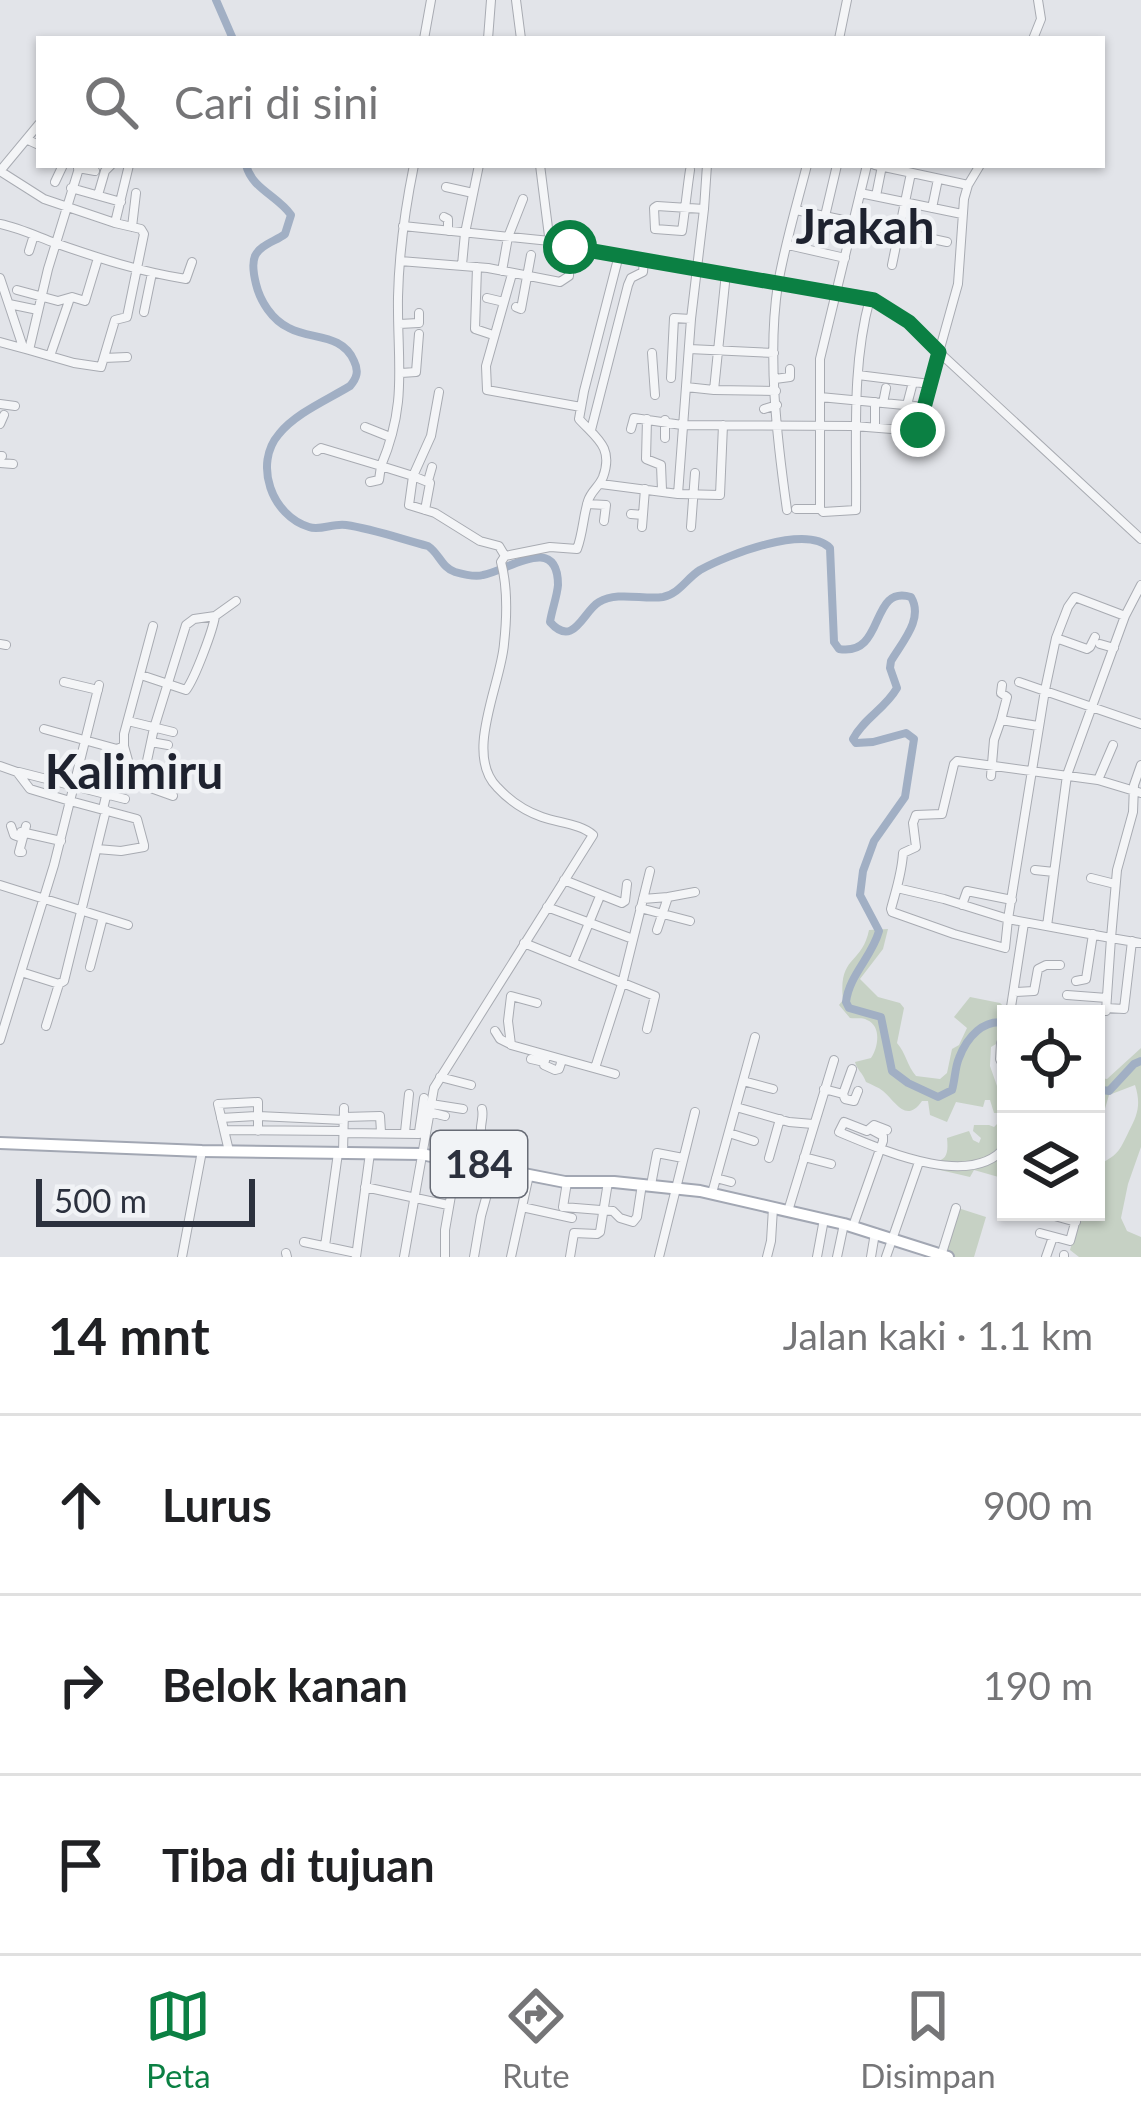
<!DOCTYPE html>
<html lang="id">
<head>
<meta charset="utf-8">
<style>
  :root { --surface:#fff; --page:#f2f2f2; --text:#202124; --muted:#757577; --line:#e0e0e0; --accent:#0b8043 }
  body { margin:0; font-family:Lato,sans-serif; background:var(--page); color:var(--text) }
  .controls { position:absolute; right:36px; bottom:36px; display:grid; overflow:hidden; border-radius:0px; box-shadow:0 3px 9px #0004 }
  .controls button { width:108px; height:108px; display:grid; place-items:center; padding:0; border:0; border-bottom:3px solid var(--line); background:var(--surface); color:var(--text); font:60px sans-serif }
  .scale { position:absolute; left:36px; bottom:30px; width:219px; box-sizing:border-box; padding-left:12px; border:6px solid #2c313e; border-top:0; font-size:33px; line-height:42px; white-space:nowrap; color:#2c313e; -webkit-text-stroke:9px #f1f3f6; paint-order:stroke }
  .stop { position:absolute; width:36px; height:36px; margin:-27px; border:9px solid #0b8043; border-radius:50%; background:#fff }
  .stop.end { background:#0b8043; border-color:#fff; box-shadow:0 3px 12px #0008 }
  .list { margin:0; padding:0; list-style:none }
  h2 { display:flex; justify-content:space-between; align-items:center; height:156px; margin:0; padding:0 48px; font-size:51px }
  h2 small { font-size:39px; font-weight:400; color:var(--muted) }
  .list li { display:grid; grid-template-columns:78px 1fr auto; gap:36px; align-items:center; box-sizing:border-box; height:180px; padding:0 48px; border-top:3px solid var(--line) }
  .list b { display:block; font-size:45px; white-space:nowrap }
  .list em { font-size:39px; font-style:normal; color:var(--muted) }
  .icon { flex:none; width:66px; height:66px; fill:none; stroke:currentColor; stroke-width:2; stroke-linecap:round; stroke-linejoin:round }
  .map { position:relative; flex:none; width:1141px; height:1257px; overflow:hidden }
  .search { position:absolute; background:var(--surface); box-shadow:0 3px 9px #0004; left:36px; right:36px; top:36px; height:132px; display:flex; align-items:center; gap:30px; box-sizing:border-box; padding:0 42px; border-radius:0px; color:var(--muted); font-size:45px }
  .sheet { height:696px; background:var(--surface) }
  nav { display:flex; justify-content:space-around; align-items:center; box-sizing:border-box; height:168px; border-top:3px solid var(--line); background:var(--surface); font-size:33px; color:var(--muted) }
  nav a { display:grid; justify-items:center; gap:6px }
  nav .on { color:var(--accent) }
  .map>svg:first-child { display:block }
  .green { fill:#c6d1c4 }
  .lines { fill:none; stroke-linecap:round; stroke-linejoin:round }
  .river { stroke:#a1afc4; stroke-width:8 }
  .minor-casing { stroke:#a8abb2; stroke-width:10 }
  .major-casing { stroke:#a2a7b3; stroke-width:14 }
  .minor { stroke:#f4f5f7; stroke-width:8 }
  .major { stroke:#fff; stroke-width:10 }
  .route { stroke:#0b8043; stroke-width:15 }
  .labels { text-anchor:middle; stroke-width:9; stroke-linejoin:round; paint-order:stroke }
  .shield { fill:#f1f3f6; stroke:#676b75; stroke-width:3 }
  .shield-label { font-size:39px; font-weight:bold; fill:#2c313e }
  .quarter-label { font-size:48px; font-weight:bold; fill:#1e222f; stroke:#f1f3f6 }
</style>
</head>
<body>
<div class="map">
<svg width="1141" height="1257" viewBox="0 0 1141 1257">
  <rect width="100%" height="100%" fill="#e2e4e9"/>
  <path class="green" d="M 888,929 L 883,949 L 860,979 L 878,997 L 900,1003 L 904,1008 L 897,1043 C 906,1053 907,1066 916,1076 L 940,1079 L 947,1073 L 952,1049 L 959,1045 L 967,1028 L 954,1017 L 970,997 L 1000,1003 L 1012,1014 L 1006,1014 L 1006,1056 L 1003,1040 L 991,1047 L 990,1066 L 1004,1106 L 1000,1113 L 994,1113 L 990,1100 L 985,1100 L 983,1107 L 956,1102 L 947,1122 L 930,1115 L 928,1101 L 922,1101 C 906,1124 896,1102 883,1091 C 878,1087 872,1085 866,1082 C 863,1073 857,1070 855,1062 L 871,1058 C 878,1048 882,1026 867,1020 C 862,1017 856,1019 850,1018 L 839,1005 L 843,1000 C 838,955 862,965 869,930 Z
    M 1141,1048 L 1141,1147 L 1128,1184 L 1121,1218 L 1127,1231 L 1141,1237 L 1141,1257 L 1079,1257 L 1070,1250 L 1081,1212 L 1096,1212 L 1096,1166 C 1118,1155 1119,1152 1129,1131 C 1138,1114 1141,1104 1135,1085 L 1109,1095 L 1102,1119 L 1102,1103 L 1096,1100 L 1096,1077 L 1107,1079 Z
    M 1006,1119 L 1006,1198 L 1002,1196 L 1002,1178 L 974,1170 L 970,1177 L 923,1166 L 925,1159 C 945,1164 949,1157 947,1138 L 969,1131 L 973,1140 L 979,1143 L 981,1138 L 973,1131 L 974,1125 L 989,1125 L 994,1127 L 1000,1121 Z
    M 958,1208 L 986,1217 L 974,1257 L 953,1257 L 943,1253 Z"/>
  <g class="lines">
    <path class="river" d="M 216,0 L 233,39
      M 246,165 C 252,189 278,196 291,215 L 285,234 C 276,241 260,245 255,256 C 252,263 254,276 256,284 C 260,301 272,320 289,328 C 311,340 342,333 354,361 C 359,371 357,378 350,386 C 327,400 296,413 279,434 C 253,464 272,516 309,527 C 320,531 333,523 346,525 C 374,529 401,539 428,546 C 439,553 442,568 455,572 C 462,574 476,577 483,575 C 507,571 558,532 558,585 C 557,597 552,609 550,622 C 574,649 583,611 599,602 C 618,591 643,600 663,597 C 679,594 687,578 700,570 C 727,555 806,524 830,548 L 834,642 L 839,649 C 886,657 869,584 911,597 C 924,619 902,642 891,661 L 890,668 L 897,688 C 885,709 864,718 853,739 L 856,743 L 873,742 L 906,733 L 914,739 L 905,797 L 874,841 L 863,871 L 860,895 L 879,931 C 872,957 849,975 846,1002 L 849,1008 L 881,1017 L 892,1071 L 908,1083 L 938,1097 L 952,1090 C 955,1080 955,1067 959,1058 C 967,1037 984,1018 1006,1023
      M 1096,1089 L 1109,1091 L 1134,1064 L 1141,1061"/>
    <g class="minor-casing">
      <path id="minor" d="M 516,0 L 521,39
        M 424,39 L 431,0
        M 488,39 L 491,0
        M 839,39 L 847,0
        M 1033,39 L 1041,19 L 1038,0
        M 39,124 L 0,171 L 44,199 L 115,223 L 129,165
        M 28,140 L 39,145
        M 414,165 C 405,209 399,252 398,297 C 397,363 408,402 381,466 L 413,476 L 409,505 L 435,513 L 480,541 L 499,546 L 505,556
        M 540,165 L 549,236 L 552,243 L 869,297 L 901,317 L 1141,539
        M 875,165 L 968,185
        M 78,168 L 95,171
        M 55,182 L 63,165
        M 446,187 L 473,193
        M 71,188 L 121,202
        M 860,193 L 962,214
        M 98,195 L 105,171 L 111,165
        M 876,196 L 882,166
        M 932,208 L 938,179
        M 704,209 L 707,165
        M 796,210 L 947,242
        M 825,216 L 837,165
        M 444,217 L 448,219 L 448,231
        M 0,224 C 19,228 36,236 55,243 C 98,258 141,272 186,279 L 192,262
        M 403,226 L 550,241
        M 132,227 L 136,193
        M 788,245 L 845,258
        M 29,251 L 34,235
        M 400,261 L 488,268 L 560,282 L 569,276 L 570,246
        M 462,265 L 465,233 L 479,165
        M 892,265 L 911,173
        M 477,267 L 475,329 L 493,335
        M 502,271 L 508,237 L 523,199
        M 726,273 L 714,390 L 776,391
        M 512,274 L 486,366 L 487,390 L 581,407
        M 0,278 L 23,347
        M 17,290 L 58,301 L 72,297 L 85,301 L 98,258
        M 487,298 L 504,302
        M 9,304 L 38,310
        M 516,307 L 521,309 L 531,255
        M 144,312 L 152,273
        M 399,324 L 419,323 L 419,313
        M 0,342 L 29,350 L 48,269 L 80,165
        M 689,349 L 774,353
        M 29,350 L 74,363 L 101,367 L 115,320 L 127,317 L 144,234 L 141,229 L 115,223
        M 652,353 L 655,395
        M 50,356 L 69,301
        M 104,358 L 127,357
        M 401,373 L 416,372 L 419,334
        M 858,375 L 930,384
        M 671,378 L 674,318 L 691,319
        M 775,379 L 790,377 L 790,369
        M 686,387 L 714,390
        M 820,397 L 925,407
        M 883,403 L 886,388
        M 0,404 L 15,406
        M 907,405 L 913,382
        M 764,409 L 777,405
        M 647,419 L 646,459 L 661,465 L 662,490
        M 0,424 L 4,415
        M 365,427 L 390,437
        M 875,427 L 875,402
        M 631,429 L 634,418 L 682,425 L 854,426 L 917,431 L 958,284 L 964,199 L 968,185 L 980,165
        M 591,430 L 628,285 L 631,278 L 643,272 L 644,260
        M 665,438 L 665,420
        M 317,451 L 321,448 L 381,466 L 379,480 L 370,482
        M 0,456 L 2,456
        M 0,463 L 13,464
        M 428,481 L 432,467
        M 601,484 L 678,494 L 720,495 L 723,425
        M 678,494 L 691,319 L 704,209 L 657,206 L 654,208 L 655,229 L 682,231 C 685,211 687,190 690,170
        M 587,504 L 606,505 L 604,521
        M 796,509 L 820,509 L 823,512 L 856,510 C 857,439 851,368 870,298
        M 820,509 L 820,359 L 867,165
        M 425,510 L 430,483 L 413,476 L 431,436 L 439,392
        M 787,510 C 777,439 767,355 778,284 C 785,244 797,204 807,165
        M 631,514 L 643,515
        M 642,527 L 645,489
        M 691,527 L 695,473
        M 153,626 L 124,734 L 124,746 L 134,782 L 173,796
        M 1056,638 L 1087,649 L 1090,647 L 1095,637
        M 0,644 L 6,645
        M 1100,644 L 1114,648
        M 141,675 L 186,690 C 195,678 213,630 215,616 L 236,601
        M 64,682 L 98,690
        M 1019,682 L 1141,724
        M 1001,720 L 1007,697 L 1001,693 L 1002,685
        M 128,721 L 173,732
        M 44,729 L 117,749
        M 151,742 L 168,745
        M 1141,765 L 1134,785 L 1133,812 L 1117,870 L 1111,938 L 1141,943
        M 0,766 L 17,772 L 30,789 L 70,801 L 54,865 L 0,1040
        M 19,772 L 125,799
        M 991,776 L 994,740 L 1001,720 L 1038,726
        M 1098,780 L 1113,745
        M 139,783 L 144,775 L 154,728 L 186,625 L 194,619 L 215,616
        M 103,809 L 117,749 L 122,747
        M 11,826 L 14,835 L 22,838
        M 21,832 L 61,841
        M 97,849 L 121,851 L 144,847 L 144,845 L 137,819 L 70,801 L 99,685
        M 22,852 L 19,852 L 26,826
        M 1035,870 L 1054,872
        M 1091,878 L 1115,884
        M 564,880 L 622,903 L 625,901 L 627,884
        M 0,885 L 128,925
        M 897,888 L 944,899 L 1008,919 L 1005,948 L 954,934 L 892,912 L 891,909 C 896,890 902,873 903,853 L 916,847 L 913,823 L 916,815 L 942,814 L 954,764 L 957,761 L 1098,780 L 1141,793
        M 668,897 L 695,892
        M 643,899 L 668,897 L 657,930
        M 962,905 L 967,891 L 1012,900
        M 547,907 L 633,939
        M 640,908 L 690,921
        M 1047,926 L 1067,775 L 1125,616 L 1141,585
        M 524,943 L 655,996 L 647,1029
        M 573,962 L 600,896
        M 90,967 L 103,917
        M 21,972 L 59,984 L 64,981 L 106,810
        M 1076,981 L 1086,979 L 1093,934
        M 1014,992 L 1034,991 L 1038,969 L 1046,965 L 1060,965
        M 1067,995 L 1107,998
        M 537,1003 L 511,996 L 508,1021 L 511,1045 L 615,1074
        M 1011,1007 L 1024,923
        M 1106,1008 L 1124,1009 L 1132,941
        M 1106,1011 L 1111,938 L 1008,919 L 1045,690 L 1056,638 L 1068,607 L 1075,597 L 1125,616
        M 46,1026 L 59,984
        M 495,1031 L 500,1039 L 508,1043
        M 1001,1043 L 1000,1059 L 1006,1070
        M 546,1056 L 544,1065 L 555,1070 L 559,1069 L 562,1060
        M 531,1059 L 544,1062
        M 595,1068 L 622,984 L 650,871
        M 440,1077 L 471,1085
        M 743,1081 L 773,1089
        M 824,1089 L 843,1094 L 852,1069
        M 843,1094 L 845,1099 L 854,1101 L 858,1091
        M 431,1104 L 463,1109
        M 736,1107 L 789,1122 L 813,1124
        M 429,1112 L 445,1116
        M 344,1117 L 380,1116 L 381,1132
        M 221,1118 L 258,1116 L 344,1120
        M 224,1130 L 218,1104 L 258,1102 L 258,1131
        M 887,1130 L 874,1125 L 867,1131 L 844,1122 L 839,1132 C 880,1149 972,1191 1006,1146
        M 405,1132 L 409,1094
        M 419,1132 L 424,1098
        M 343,1133 L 419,1134
        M 729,1133 L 754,1141
        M 229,1151 L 224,1130 L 343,1131
        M 343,1153 L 344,1108
        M 804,1157 L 831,1164
        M 769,1158 L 780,1119
        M 482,1164 C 484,1152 482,1145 481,1133 C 480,1123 484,1118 482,1109
        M 716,1178 L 731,1182
        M 567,1182 L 563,1207 L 613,1211 L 620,1218 L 633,1222 L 637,1217 L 642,1184
        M 651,1185 L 657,1153 L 683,1158
        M 365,1187 L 448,1205
        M 712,1193 L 755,1037
        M 522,1207 L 572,1218
        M 788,1211 L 834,1060
        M 1044,1213 L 1076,1222
        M 853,1226 L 883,1141 L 883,1136 L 870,1129
        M 1040,1233 L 1070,1241 L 1078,1212
        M 304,1242 L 356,1253
        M 325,1246 L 338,1153
        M 286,1253 L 287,1257
        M 941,1256 L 956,1208
        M 182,1257 L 202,1151
        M 356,1257 L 370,1153
        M 404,1257 L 434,1088 L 593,835 C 581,824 559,823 542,817 C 525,811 509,800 497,787 C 464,754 501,684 504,644 C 507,617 508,588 501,562 L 505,556 L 550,547 L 577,549 C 583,533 583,517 588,501 C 591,491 599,487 603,477 C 614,447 596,438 579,419 L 584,391 L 619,255
        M 445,1257 L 445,1230 L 457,1161
        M 474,1257 L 481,1216 L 494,1169
        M 511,1257 L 529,1175
        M 570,1257 L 574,1233 L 597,1234 L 600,1232 L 608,1182
        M 659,1257 L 695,1112
        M 767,1257 L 771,1241 L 773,1208
        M 817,1257 L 824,1219
        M 837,1257 L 844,1224
        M 871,1257 L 875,1233
        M 886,1257 L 919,1162
        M 1046,1257 L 1053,1237
        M 1064,1257 L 1064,1255"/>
    </g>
    <g class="major-casing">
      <path id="major" d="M 0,1143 L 202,1151 L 421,1154 L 565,1182 L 614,1182 L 700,1191 L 844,1224 L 948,1257"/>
    </g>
    <use href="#minor" class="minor"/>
    <use href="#major" class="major"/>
  </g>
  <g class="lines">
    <path class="route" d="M 570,247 L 874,300 L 909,322 L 939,352 L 918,430"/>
  </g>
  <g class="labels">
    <rect class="shield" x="431" y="1131" width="96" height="66" rx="9"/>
    <g class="shield-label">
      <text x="479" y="1178">184</text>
    </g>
    <g class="quarter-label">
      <text x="865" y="244">Jrakah</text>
      <text x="134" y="789">Kalimiru</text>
    </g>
  </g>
</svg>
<div class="controls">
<button><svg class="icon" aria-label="locate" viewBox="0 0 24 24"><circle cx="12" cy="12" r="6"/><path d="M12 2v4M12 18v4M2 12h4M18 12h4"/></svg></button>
<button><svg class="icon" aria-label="layers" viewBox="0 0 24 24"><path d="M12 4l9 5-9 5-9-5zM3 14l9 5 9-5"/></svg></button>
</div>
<div class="scale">500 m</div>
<div class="stop" style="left:570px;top:247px"></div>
<div class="stop end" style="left:918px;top:430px"></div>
<div class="search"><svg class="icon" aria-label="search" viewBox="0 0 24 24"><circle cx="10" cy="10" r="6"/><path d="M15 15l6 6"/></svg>Cari di sini</div>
</div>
<section class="sheet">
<h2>14 mnt<small>Jalan kaki · 1.1 km</small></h2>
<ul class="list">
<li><svg class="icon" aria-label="ahead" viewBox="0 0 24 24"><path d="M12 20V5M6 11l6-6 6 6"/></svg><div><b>Lurus</b></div><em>900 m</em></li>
<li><svg class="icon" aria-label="right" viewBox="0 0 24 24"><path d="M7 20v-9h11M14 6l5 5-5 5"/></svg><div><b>Belok kanan</b></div><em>190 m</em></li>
<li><svg class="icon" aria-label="arrive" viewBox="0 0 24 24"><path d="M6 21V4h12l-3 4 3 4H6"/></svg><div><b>Tiba di tujuan</b></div></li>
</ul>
</section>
<nav>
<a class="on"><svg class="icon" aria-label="map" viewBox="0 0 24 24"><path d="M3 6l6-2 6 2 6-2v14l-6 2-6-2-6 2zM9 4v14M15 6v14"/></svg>Peta</a>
<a><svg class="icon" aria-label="directions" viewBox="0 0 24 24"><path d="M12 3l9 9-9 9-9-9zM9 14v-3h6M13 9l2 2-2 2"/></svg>Rute</a>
<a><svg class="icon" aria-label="saved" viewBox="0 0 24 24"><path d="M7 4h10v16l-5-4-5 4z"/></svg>Disimpan</a>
</nav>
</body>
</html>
